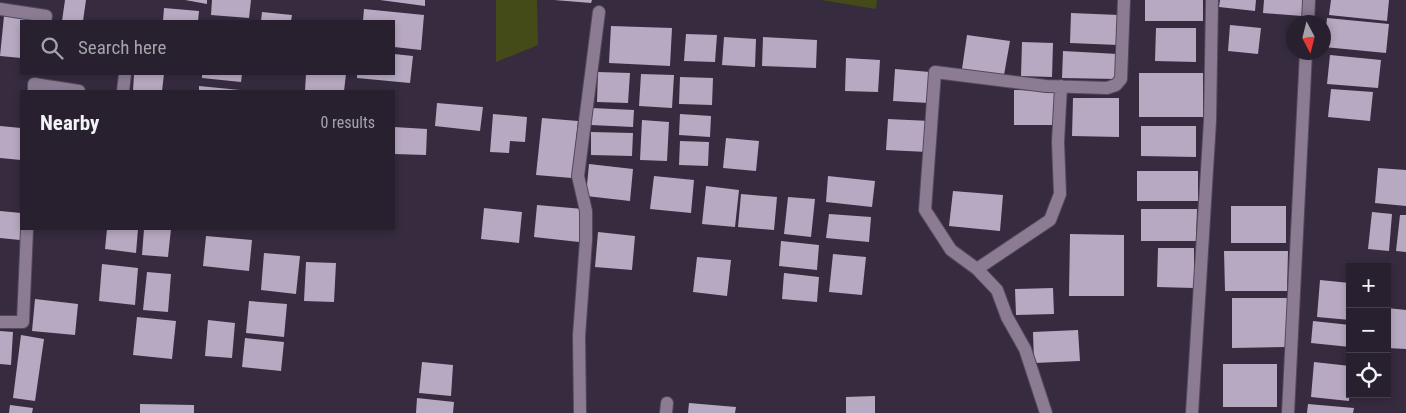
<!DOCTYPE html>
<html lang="en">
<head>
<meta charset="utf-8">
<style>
  :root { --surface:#29202f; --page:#352d3b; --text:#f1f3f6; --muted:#a5a3aa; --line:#453e4b }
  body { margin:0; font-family:"Roboto Condensed",sans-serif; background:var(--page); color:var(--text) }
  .controls { position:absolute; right:15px; bottom:15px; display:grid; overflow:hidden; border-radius:0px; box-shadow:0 2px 8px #0003 }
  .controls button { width:45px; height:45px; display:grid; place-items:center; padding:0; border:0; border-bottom:1px solid var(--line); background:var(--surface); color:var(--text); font:25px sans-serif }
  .compass { position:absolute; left:1286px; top:15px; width:45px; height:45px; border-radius:50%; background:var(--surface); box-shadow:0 2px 8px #0003; rotate:173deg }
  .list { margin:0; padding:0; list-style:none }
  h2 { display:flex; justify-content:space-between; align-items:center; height:65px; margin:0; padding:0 20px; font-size:21px }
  h2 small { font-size:16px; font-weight:400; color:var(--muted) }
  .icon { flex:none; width:28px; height:28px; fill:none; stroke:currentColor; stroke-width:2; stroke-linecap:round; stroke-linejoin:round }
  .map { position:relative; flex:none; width:1406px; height:413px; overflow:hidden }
  .search { position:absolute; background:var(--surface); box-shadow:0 2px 8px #0003; left:20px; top:20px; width:375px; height:55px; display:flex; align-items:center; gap:12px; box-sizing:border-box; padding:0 18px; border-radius:0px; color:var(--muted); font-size:19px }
  .panel { position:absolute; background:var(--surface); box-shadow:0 2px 8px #0003; left:20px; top:90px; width:375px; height:140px; border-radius:0px }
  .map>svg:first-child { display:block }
  .green { fill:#454b18 }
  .building { fill:#b8a9c2 }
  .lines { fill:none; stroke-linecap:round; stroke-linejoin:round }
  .street-casing { stroke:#54495a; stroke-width:14 }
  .secondary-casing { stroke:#54495a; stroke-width:14 }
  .street { stroke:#8b7c94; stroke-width:12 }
  .secondary { stroke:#8b7c94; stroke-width:12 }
</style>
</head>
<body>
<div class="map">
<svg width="1406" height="413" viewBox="0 0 1406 413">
  <rect width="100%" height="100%" fill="#372b3f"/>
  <path class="green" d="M 496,0 L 537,0 L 538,45 L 496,62 Z
    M 821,0 L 877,0 L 876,9 Z"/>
  <path class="building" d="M 65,0 L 86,0 L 83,21 L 62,21 Z
    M 185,0 L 207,0 L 207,4 Z
    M 212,0 L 251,0 L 249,18 L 211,15 Z
    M 380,0 L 425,0 L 425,6 Z
    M 554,0 L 592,0 L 591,3 Z
    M 1145,0 L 1203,0 L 1203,21 L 1145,21 Z
    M 1220,0 L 1256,0 L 1255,11 L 1219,7 Z
    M 1264,0 L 1303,0 L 1302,16 L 1263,13 Z
    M 1331,0 L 1389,0 L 1387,21 L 1329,15 Z
    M 164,8 L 199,11 L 198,21 L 163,21 Z
    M 364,9 L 424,15 L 421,50 L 394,47 L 394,21 L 363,21 Z
    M 262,12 L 292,15 L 291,21 L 261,21 Z
    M 1071,13 L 1119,15 L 1118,45 L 1070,43 Z
    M 4,16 L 39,20 L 21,21 L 21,58 L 0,56 Z
    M 1327,18 L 1389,24 L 1386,53 L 1324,47 Z
    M 1230,25 L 1261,28 L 1258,54 L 1228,51 Z
    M 611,26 L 672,28 L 670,66 L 609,63 Z
    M 1156,28 L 1196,28 L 1196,62 L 1155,61 Z
    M 686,34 L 717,35 L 715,62 L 684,61 Z
    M 967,35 L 1010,41 L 1004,75 L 962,69 Z
    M 724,37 L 756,39 L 755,67 L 722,65 Z
    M 763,37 L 817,40 L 816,68 L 762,66 Z
    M 1022,42 L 1053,43 L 1052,77 L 1021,76 Z
    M 1063,51 L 1118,54 L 1117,79 L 1062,78 Z
    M 394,54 L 413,56 L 410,83 L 357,78 L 357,74 L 394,74 Z
    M 1330,55 L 1381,60 L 1378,88 L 1327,84 Z
    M 846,58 L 880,60 L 878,92 L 845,91 Z
    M 895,69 L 930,72 L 929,103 L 893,101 Z
    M 598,72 L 630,73 L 628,103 L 597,102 Z
    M 1139,73 L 1203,73 L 1203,117 L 1139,117 Z
    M 134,74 L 164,74 L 162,91 L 133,91 Z
    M 202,74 L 242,74 L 241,82 L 202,78 Z
    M 306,74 L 346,74 L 344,91 L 305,91 Z
    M 641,74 L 674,75 L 672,108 L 639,106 Z
    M 680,77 L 713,78 L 712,105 L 679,104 Z
    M 199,86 L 240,90 L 240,91 L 199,91 Z
    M 1331,89 L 1373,92 L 1370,121 L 1328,117 Z
    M 1014,90 L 1054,91 L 1054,125 L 1014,125 Z
    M 1073,98 L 1119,98 L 1119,137 L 1072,136 Z
    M 437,103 L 483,107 L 480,131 L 435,126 Z
    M 592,108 L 634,110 L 633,127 L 591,125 Z
    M 493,114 L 527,117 L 525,142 L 510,141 L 509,153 L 490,152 Z
    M 680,114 L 711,116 L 710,137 L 679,135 Z
    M 542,118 L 578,121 L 572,178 L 536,175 Z
    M 888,119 L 930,121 L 927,152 L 886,150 Z
    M 642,120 L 669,122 L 667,161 L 640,160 Z
    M 0,126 L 21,128 L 21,160 L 0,158 Z
    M 1141,126 L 1196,126 L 1196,157 L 1141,156 Z
    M 394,127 L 427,129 L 426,155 L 394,154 Z
    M 591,132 L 633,133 L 632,156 L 591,155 Z
    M 726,138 L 759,141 L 756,171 L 723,168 Z
    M 680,141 L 709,142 L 708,166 L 679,165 Z
    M 589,164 L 633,169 L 630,201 L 586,196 Z
    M 1378,168 L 1406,170 L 1406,206 L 1375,203 Z
    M 1137,171 L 1198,171 L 1198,201 L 1137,201 Z
    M 654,176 L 694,180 L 691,213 L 650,209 Z
    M 828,176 L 875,181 L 872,207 L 826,202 Z
    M 706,186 L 739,190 L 735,227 L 702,224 Z
    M 953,191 L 1003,195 L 1000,231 L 949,226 Z
    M 741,194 L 777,197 L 774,230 L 738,227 Z
    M 788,197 L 815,199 L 811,237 L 784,234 Z
    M 537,205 L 583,209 L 579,242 L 534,237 Z
    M 1231,206 L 1286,206 L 1286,243 L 1231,243 Z
    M 484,208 L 522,212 L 519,243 L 481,239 Z
    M 1141,209 L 1197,209 L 1196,241 L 1141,241 Z
    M 0,211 L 21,213 L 20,240 L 0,238 Z
    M 1372,212 L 1392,214 L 1389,251 L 1368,249 Z
    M 829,214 L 871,217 L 869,242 L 826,238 Z
    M 1400,215 L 1406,215 L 1406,252 L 1396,251 Z
    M 107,229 L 138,229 L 136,253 L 105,249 Z
    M 144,229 L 171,229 L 168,257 L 142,255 Z
    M 598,232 L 635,236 L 632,270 L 595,267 Z
    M 1070,234 L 1124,235 L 1124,296 L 1069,296 Z
    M 206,236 L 252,240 L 249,271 L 203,266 Z
    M 781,241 L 819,245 L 817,270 L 779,266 Z
    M 1158,248 L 1194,248 L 1194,288 L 1157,287 Z
    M 1224,251 L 1288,251 L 1287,291 L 1225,291 Z
    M 264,253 L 300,256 L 296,294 L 261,290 Z
    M 833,254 L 866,257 L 862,295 L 829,292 Z
    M 697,257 L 731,260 L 727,296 L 693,292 Z
    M 306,262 L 336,263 L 334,302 L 304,301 Z
    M 102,264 L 138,268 L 135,305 L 99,301 Z
    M 147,272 L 171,274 L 168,312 L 143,310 Z
    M 784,273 L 819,277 L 817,302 L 782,299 Z
    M 1320,280 L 1350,283 L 1350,320 L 1317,317 Z
    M 1053,288 L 1054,314 L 1016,315 L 1015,289 Z
    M 1232,298 L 1287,298 L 1287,347 L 1232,348 Z
    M 35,299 L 78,304 L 75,335 L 32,331 Z
    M 249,301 L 287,304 L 284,337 L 246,333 Z
    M 1387,308 L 1406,310 L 1406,349 L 1387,348 Z
    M 137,317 L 176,321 L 172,359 L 133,355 Z
    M 208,320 L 235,323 L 232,358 L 205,356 Z
    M 1313,321 L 1350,325 L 1350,347 L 1311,343 Z
    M 1078,330 L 1080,361 L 1034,363 L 1033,332 Z
    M 0,331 L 13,332 L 11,365 L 0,364 Z
    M 21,335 L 44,339 L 35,401 L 13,398 Z
    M 245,338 L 284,342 L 281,371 L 242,367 Z
    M 422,362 L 453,365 L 451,396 L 419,393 Z
    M 1314,362 L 1350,366 L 1349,401 L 1311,397 Z
    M 1223,364 L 1277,364 L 1277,407 L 1223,407 Z
    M 875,396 L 875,413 L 846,413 L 846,397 Z
    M 417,398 L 454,402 L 453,413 L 416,413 Z
    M 689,403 L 736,407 L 735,413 L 688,413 Z
    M 140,404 L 194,405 L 194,413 L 140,413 Z
    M 1308,404 L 1354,408 L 1353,413 L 1307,413 Z
    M 10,405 L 33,408 L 32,413 L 9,413 Z"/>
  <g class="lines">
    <g class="street-casing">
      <path id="street" d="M 0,9 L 46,16 L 45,21
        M 34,91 L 34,84 L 79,91
        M 123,91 L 125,74
        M 977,269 L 1050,220 L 1060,194 L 1058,142 L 1061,86
        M 0,322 L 23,322 L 27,229
        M 580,413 L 579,336 L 586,240 L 586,211 L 578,176 L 599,12
        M 666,413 L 667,403
        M 1046,413 L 1025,349 L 1007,317 L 997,290 L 977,269 L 951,250 L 925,210 L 935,72 L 1046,86 L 1107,88 L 1116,85 L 1121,79 L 1124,0
        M 1192,413 L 1210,121 L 1212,0"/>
    </g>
    <g class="secondary-casing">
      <path id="secondary" d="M 1308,22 L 1309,0
        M 1288,413 L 1306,52"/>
    </g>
    <use href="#street" class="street"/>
    <use href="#secondary" class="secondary"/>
  </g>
</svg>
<div class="controls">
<button>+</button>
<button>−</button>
<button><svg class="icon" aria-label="locate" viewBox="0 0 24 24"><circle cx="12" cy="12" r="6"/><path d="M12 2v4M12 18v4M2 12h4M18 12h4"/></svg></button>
</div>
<svg class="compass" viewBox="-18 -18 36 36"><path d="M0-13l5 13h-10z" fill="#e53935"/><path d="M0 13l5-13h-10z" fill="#a5a3aa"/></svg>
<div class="search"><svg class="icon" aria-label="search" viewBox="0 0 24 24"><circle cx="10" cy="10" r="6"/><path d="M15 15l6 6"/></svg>Search here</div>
<section class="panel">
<h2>Nearby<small>0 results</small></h2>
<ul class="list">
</ul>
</section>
</div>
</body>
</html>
